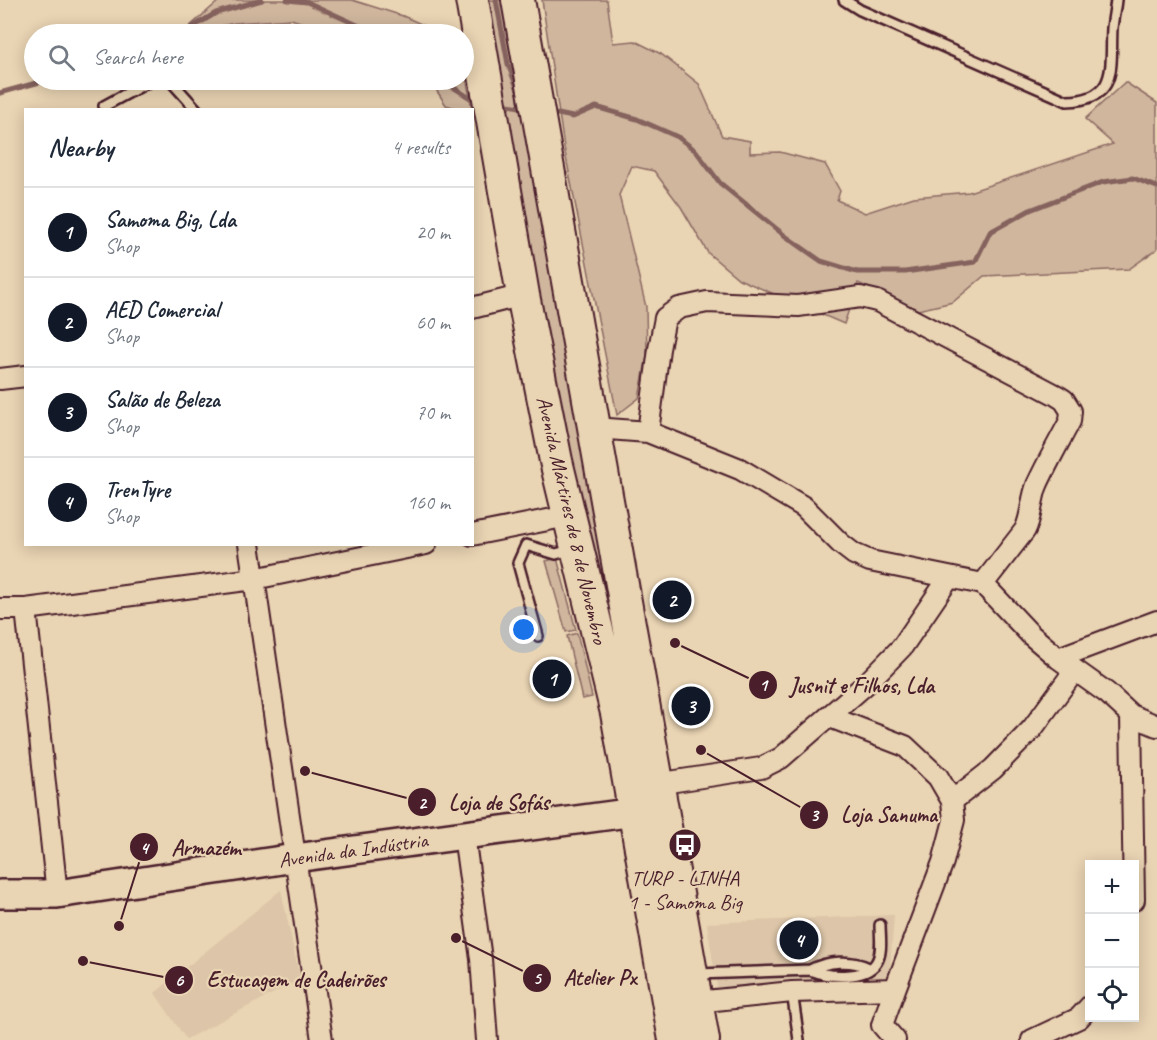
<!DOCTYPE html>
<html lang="en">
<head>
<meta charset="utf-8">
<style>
  :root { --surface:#fff; --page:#f2f2f3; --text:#1f2937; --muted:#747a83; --line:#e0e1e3; --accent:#111827 }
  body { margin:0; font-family:Caveat,sans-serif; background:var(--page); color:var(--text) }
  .controls { position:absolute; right:18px; bottom:18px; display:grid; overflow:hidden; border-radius:0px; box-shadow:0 3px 15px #0003 }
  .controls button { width:54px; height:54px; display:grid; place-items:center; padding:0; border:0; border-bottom:2px solid var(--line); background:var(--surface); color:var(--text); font:30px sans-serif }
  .you { position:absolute; left:524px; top:630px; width:21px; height:21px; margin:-15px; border:4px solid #fff; border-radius:50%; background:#1a73e8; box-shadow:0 0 0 9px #1a73e833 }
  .badge { display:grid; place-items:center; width:39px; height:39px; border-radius:50%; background:var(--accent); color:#fff; font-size:20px; font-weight:700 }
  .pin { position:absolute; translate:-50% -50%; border:3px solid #fff; box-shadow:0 2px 6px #0006 }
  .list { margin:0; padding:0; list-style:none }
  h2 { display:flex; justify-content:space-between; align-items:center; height:78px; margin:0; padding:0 24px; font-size:26px }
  h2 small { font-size:20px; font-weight:400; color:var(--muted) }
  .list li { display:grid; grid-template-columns:39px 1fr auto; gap:18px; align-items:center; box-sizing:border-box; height:90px; padding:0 24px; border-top:2px solid var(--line) }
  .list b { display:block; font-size:22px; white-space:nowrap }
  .list p { margin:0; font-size:20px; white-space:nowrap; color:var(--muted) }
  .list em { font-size:20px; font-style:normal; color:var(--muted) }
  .icon { flex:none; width:33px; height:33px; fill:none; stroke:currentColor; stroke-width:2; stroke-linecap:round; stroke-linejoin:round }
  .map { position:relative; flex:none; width:1157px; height:1040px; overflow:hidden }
  .search { position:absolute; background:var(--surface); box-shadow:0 3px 15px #0003; left:24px; top:24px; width:450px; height:66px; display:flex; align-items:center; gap:15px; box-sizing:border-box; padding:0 21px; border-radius:33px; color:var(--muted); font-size:22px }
  .panel { position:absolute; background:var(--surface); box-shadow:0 3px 15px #0003; left:24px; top:108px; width:450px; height:438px; border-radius:0px }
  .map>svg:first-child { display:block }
  .built { fill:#dcc5a8 }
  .green { fill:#cfb69d; stroke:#8c6a64; stroke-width:1.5 }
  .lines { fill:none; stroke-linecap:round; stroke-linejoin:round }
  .stream { stroke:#85625d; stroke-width:5 }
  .lane-casing { stroke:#4a1f2b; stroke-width:14 }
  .street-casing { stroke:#4a1f2b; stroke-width:24 }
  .secondary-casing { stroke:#4a1f2b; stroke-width:32 }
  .primary-casing { stroke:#4a1f2b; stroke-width:36 }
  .lane { stroke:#e9d4b3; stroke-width:9 }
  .street { stroke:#e9d4b3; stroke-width:20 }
  .secondary { stroke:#e9d4b3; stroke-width:27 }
  .primary { stroke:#e9d4b3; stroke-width:32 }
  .labels { text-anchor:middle; stroke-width:4.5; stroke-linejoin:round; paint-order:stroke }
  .street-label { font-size:21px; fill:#4a1f2b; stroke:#e9d4b3 }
  .poi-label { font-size:21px; fill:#4a1f2b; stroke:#e9d4b3 }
  .leader { fill:none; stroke:#4a1f2b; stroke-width:2 }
  .callout-dot { fill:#4a1f2b; stroke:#e9d4b3; stroke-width:2 }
  .mark-label { font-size:18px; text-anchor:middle; font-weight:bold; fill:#fff }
  .callout-label { font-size:22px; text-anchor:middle; font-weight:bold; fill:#4a1f2b; stroke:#e9d4b3; stroke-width:4.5; stroke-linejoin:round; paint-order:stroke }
</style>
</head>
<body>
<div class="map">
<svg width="1157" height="1040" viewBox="0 0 1157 1040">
  <rect width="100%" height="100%" fill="#e9d4b3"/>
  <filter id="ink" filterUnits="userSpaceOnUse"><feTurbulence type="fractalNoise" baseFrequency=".0167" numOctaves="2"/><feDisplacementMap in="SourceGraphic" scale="12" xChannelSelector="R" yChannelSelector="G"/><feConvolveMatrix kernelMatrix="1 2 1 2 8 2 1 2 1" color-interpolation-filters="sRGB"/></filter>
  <g filter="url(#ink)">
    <path class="built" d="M 281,890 L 300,979 L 186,1039 L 155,993 Z
      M 894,915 L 889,981 L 717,987 L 707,923 Z"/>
    <path class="green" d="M 220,0 L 352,0 L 403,16 L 437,31 L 439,34 L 337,34 L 291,19 L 235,23 L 181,34 Z
      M 485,0 L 505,0 L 636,735 L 578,509 Z
      M 542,0 L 607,0 L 613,43 L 635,41 L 661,54 L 699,84 L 722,136 L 750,141 L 750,153 L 780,152 L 825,164 L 840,191 L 837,200 L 865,213 L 914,197 L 969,192 L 1113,144 L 1085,119 L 1125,82 L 1157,103 L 1157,249 L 1129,269 L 984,276 L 953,302 L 918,310 L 858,283 L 844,324 L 739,279 L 708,253 L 681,207 L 654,171 L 632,166 L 619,195 L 646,307 L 647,356 L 639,398 L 617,415 L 564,147 Z
      M 464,72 L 466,77 L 472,109 L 459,109 L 446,105 L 435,88 L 411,80 L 464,80 Z
      M 557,558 L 576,630 L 566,632 L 546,561 Z
      M 577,633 L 592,697 L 582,699 L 567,636 Z"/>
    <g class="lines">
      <path class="stream" d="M 287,0 L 307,2 L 377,34
        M 496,0 L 508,64 L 520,95
        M 181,34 L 216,13 L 262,0
        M 442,80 L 470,98
        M 0,93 L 47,80
        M 502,104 L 526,108
        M 558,114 L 573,117 L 596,107 L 637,119 L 678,137 L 696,151 L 720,183 L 784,235 L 821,261 L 857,272 L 905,272 L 975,262 L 990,232 L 1030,210 L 1103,182 L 1133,178 L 1157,187"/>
      <g class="lane-casing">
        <path id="lane" d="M 844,0 L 860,10 L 1067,101 C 1119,100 1110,66 1112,28 C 1113,19 1115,9 1116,0
          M 170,80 L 197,110
          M 104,106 L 152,80
          M 538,636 L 518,563 L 526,545 L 556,554 L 574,549
          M 810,970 C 827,961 851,959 869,968
          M 697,974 L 810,970 C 827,977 865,980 876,963 C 883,953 880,936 880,925
          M 792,992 L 799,1040"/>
      </g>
      <g class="street-casing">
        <path id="street" d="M 472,308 L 523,295
          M 0,379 L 26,376
          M 595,428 L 648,432 L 740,469 L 804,507 L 841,544 L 854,554 L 870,561 L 983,584 L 1031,635 L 1058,658 L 1107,693 L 1131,715 L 1157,726
          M 648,432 L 659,349 L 665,318 L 679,308 L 707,302 L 798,306 L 860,297 L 877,301 L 1056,395 L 1064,400 L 1071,411 L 1070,421 C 1059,442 1047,463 1037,485 C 1031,500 1032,516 1025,530 L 983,584
          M 472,535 L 568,516
          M 249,544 L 322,1040
          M 0,609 L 26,609 L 254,579 L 426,544
          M 26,609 L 57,894
          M 1058,658 L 1157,621
          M 1131,715 L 1134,900
          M 830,717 L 905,746 L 938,777 L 952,801 L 954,820 L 943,862 L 895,989
          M 656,784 L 761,768 L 781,758 L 866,684 L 902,647 L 949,578
          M 952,801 L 993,769 L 1032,729 L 1075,670
          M 464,835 L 481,959 L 487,1040
          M 696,1002 L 792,992 L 895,989 L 882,1025 L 895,1040
          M 1032,1040 L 1079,1018 L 1090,1006"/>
      </g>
      <g class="secondary-casing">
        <path id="secondary" d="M 0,894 L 57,894 L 295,858 L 635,812"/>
      </g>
      <g class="primary-casing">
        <path id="primary" d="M 472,0 L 523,295 L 556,461 L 617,713 L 675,1040
          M 518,0 L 703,1040"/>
      </g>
      <use href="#lane" class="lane"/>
      <use href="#street" class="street"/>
      <use href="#secondary" class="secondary"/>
      <use href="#primary" class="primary"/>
    </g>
  </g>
  <defs>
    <g id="bus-disc" transform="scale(1.725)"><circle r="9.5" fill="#4a1f2b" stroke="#e9d4b3"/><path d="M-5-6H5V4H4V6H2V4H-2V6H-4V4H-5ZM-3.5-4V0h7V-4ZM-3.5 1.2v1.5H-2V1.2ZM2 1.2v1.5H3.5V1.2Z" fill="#fff"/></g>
  </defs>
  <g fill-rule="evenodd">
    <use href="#bus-disc" x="685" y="845"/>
  </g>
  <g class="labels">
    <g class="street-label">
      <text transform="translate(572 520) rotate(77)" y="7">Avenida Mártires de 8 de Novembro</text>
      <text transform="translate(353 850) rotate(-8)" y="7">Avenida da Indústria</text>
    </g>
    <g class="poi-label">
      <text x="685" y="885">TURP - LINHA<tspan x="685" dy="24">1 - Samoma Big</tspan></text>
    </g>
  </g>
  <path class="leader" d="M675 643L763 685M305 771L422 802M701 750L814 815M119 926L144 847M456 938L537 978M83 961L179 980"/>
  <g class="callout-dot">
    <circle cx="675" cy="643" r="6"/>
    <circle cx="305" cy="771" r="6"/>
    <circle cx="701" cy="750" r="6"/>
    <circle cx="119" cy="926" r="6"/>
    <circle cx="456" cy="938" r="6"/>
    <circle cx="83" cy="961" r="6"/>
    <circle cx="763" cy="685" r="15"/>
    <circle cx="422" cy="802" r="15"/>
    <circle cx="814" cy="815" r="15"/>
    <circle cx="144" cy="847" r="15"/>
    <circle cx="537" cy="978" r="15"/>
    <circle cx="179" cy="980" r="15"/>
  </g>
  <g class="mark-label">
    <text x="763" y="691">1</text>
    <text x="422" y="809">2</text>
    <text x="814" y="821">3</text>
    <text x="144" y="854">4</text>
    <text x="537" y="984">5</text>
    <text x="179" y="986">6</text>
  </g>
  <g class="callout-label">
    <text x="862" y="693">Jusnit e Filhos, Lda</text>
    <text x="499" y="810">Loja de Sofás</text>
    <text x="889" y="822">Loja Sanuma</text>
    <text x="206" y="855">Armazém</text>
    <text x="600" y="985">Atelier Px</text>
    <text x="296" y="987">Estucagem de Cadeirões</text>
  </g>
</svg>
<div class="controls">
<button>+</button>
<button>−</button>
<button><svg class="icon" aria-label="locate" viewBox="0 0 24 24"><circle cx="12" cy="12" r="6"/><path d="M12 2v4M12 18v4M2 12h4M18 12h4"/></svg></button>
</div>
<div class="you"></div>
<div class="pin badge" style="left:552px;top:679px">1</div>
<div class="pin badge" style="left:672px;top:600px">2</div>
<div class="pin badge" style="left:691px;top:706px">3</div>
<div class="pin badge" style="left:799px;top:940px">4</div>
<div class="search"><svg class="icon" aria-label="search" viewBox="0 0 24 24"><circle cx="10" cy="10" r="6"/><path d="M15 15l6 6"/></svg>Search here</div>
<section class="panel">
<h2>Nearby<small>4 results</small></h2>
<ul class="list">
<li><span class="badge">1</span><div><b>Samoma Big, Lda</b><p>Shop</p></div><em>20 m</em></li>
<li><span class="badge">2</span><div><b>AED Comercial</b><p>Shop</p></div><em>60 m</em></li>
<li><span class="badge">3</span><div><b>Salão de Beleza</b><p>Shop</p></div><em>70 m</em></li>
<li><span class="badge">4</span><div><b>TrenTyre</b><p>Shop</p></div><em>160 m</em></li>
</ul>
</section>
</div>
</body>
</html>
